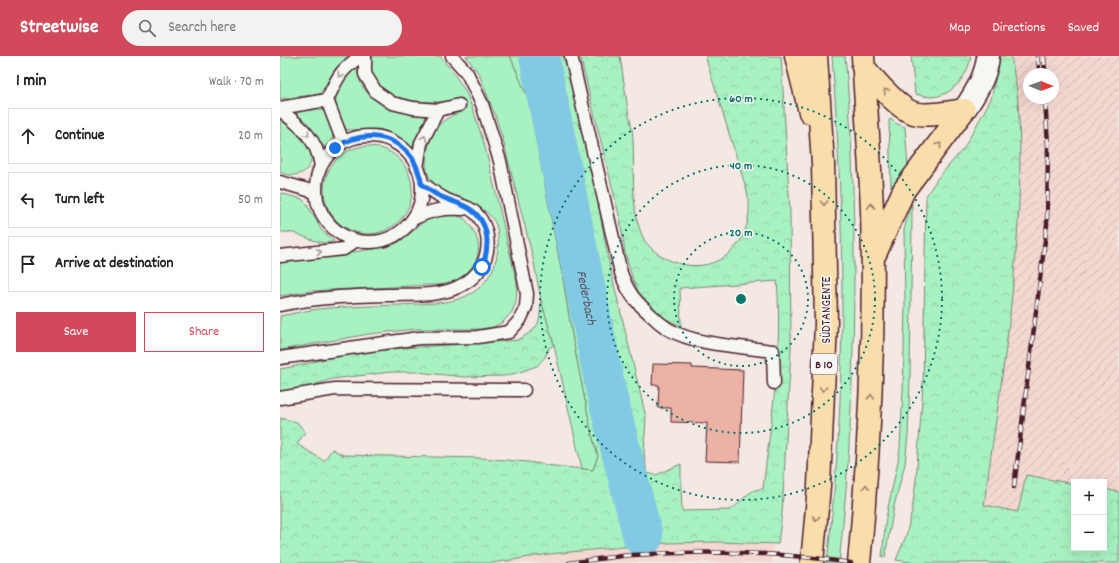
<!DOCTYPE html>
<html lang="en">
<head>
<meta charset="utf-8">
<style>
  :root { --surface:#fff; --page:#f2f2f2; --text:#222; --muted:#767676; --line:#e0e0e0; --accent:#d1495b }
  body { margin:0; font-family:Dekko,sans-serif; background:var(--page); color:var(--text) }
  .controls { position:absolute; right:12px; bottom:12px; display:grid; overflow:hidden; border-radius:0px; box-shadow:0 4px 16px #0002 }
  .controls button { width:36px; height:36px; display:grid; place-items:center; padding:0; border:0; border-bottom:1px solid var(--line); background:var(--surface); color:var(--text); font:20px sans-serif }
  .compass { position:absolute; left:743px; top:12px; width:36px; height:36px; border-radius:50%; background:var(--surface); box-shadow:0 4px 16px #0002; rotate:91deg }
  .stop { position:absolute; width:12px; height:12px; margin:-9px; border:3px solid #1a73e8; border-radius:50%; background:#fff }
  .stop.end { background:#1a73e8; border-color:#fff; box-shadow:0 1px 4px #0008 }
  .list { margin:0; padding:0; list-style:none }
  h2 { display:flex; justify-content:space-between; align-items:center; height:52px; margin:0; padding:0 16px; font-size:17px }
  h2 small { font-size:13px; font-weight:400; color:var(--muted) }
  .list li { display:grid; grid-template-columns:26px 1fr auto; gap:12px; align-items:center; box-sizing:border-box; height:56px; margin:0 8px 8px; padding:0 8px; border:1px solid var(--line); border-radius:0px }
  .list b { display:block; font-size:15px; white-space:nowrap }
  .list em { font-size:13px; font-style:normal; color:var(--muted) }
  .actions { display:flex; gap:8px; padding:12px 16px }
  .actions a { flex:1; padding:9px 0; border:1px solid var(--accent); border-radius:0px; text-align:center; font-size:14px; color:var(--accent) }
  .actions .main { background:var(--accent); color:#fff }
  .icon { flex:none; width:22px; height:22px; fill:none; stroke:currentColor; stroke-width:2; stroke-linecap:round; stroke-linejoin:round }
  .map { position:relative; flex:none; width:839px; height:507px; overflow:hidden }
  header { display:flex; align-items:center; gap:24px; box-sizing:border-box; height:56px; padding:0 20px; background:var(--accent); color:#fff }
  header strong { font-size:19px }
  nav { display:flex; gap:22px; margin-inline-start:auto; font-size:14px }
  .search { width:280px; height:36px; background:var(--page); display:flex; align-items:center; gap:10px; box-sizing:border-box; padding:0 14px; border-radius:22px; color:var(--muted); font-size:15px }
  main { display:flex }
  aside { flex:1; background:var(--surface) }
  .map>svg:first-child { display:block }
  .built { fill:#f2d8d0 }
  .industrial { fill:url(#industrial-furrows); fill-rule:evenodd }
  .green { fill:#a8f2c1; stroke:#798876 }
  .forest { fill:url(#forest-crowns); stroke:#798876 }
  .lines { fill:none; stroke-linecap:round; stroke-linejoin:round }
  .river { stroke:#82c9e3; stroke-width:40 }
  .building { fill:#ecb2a5; stroke:#4a1f2b }
  .lane-casing { stroke:#4a1f2b; stroke-width:15 }
  .street-casing { stroke:#4a1f2b; stroke-width:25 }
  .highway-casing { stroke:#4a1f2b; stroke-width:25 }
  .lane { stroke:#f6f6f2; stroke-width:12 }
  .street { stroke:#f6f6f2; stroke-width:22 }
  .highway { stroke:#f9deab; stroke-width:22 }
  .rail-casing { stroke:#4a1f2b; stroke-width:4.5 }
  .rail { stroke:#f6f6f2; stroke-width:3; stroke-dasharray:9; stroke-linecap:butt }
  .oneway { stroke:#a99598 }
  .oneway2 { stroke:#a27e6b }
  .route { stroke:#1a73e8; stroke-width:5 }
  .ring { fill:none; stroke:#0f766e; stroke-width:2; stroke-dasharray:2 4 }
  .labels { text-anchor:middle; stroke-width:3; stroke-linejoin:round; paint-order:stroke }
  .shield { fill:#f6f6f2; stroke:#7e6067; stroke-width:1 }
  .shield-label { font-size:12px; font-weight:bold; fill:#4a1f2b }
  .street-label { font-size:13px; fill:#4a1f2b; stroke:#f6f6f2 }
  .water-label { font-size:14px; font-style:italic; fill:#5b5262; stroke:#f6f6f2 }
  .centre { fill:#0f766e; stroke:#f6f6f2; stroke-width:2 }
  .ring-label { font-size:12px; text-anchor:middle; font-weight:bold; fill:#0f766e; stroke:#f6f6f2; stroke-width:3; stroke-linejoin:round; paint-order:stroke }
</style>
</head>
<body>
<header>
<strong>Streetwise</strong>
<div class="search"><svg class="icon" aria-label="search" viewBox="0 0 24 24"><circle cx="10" cy="10" r="6"/><path d="M15 15l6 6"/></svg>Search here</div>
<nav><a>Map</a><a>Directions</a><a>Saved</a></nav>
</header>
<main>
<aside>
<h2>1 min<small>Walk · 70 m</small></h2>
<ul class="list">
<li><svg class="icon" aria-label="ahead" viewBox="0 0 24 24"><path d="M12 20V5M6 11l6-6 6 6"/></svg><div><b>Continue</b></div><em>20 m</em></li>
<li><svg class="icon" aria-label="left" viewBox="0 0 24 24"><path d="M17 20v-9H6M10 6l-5 5 5 5"/></svg><div><b>Turn left</b></div><em>50 m</em></li>
<li><svg class="icon" aria-label="arrive" viewBox="0 0 24 24"><path d="M6 21V4h12l-3 4 3 4H6"/></svg><div><b>Arrive at destination</b></div></li>
</ul>
<div class="actions"><a class="main">Save</a><a>Share</a></div>
</aside>
<div class="map">
<svg width="839" height="507" viewBox="0 0 839 507">
  <defs>
    <pattern id="industrial-furrows" width="10" height="10" patternUnits="userSpaceOnUse"><rect width="10" height="10" fill="#f2d8d0"/><path d="M-1 1l2-2M0 10L10 0M9 11l2-2" fill="none" stroke="#d1b9b3"/></pattern>
    <pattern id="forest-crowns" width="20" height="18" patternUnits="userSpaceOnUse"><rect width="20" height="18" fill="#a8f2c1"/><path d="M2 6a3 3 0 1 1 6 0M12 15a3 3 0 1 1 6 0" fill="none" stroke="#92cfa6"/></pattern>
  </defs>
  <rect width="100%" height="100%" fill="#f4e8e3"/>
  <filter id="ink" filterUnits="userSpaceOnUse"><feTurbulence type="fractalNoise" baseFrequency=".025" numOctaves="2"/><feDisplacementMap in="SourceGraphic" scale="8" xChannelSelector="R" yChannelSelector="G"/><feConvolveMatrix kernelMatrix="1 2 1 2 8 2 1 2 1" color-interpolation-filters="sRGB"/></filter>
  <g filter="url(#ink)">
    <path class="built" d="M 437,486 L 493,489 L 492,507 L 423,506 L 212,507 L 269,498 L 325,492 L 385,487 Z"/>
    <path class="industrial" d="M 731,0 L 839,0 L 839,436 L 824,433 L 824,426 L 794,426 L 794,428 L 746,420 L 738,456 L 704,450 L 719,345 L 738,44 ZM 749,18 L 773,18 L 773,42 L 749,42 Z"/>
    <path class="green" d="M 0,0 L 70,0 L 56,12 L 40,38 L 0,43 Z
      M 92,0 L 160,0 L 172,15 L 186,36 L 195,59 L 205,91 L 237,227 L 236,246 L 232,256 L 223,266 L 213,271 L 200,273 L 136,273 L 89,278 L 0,294 L 0,260 C 16,257 32,253 48,252 C 78,250 108,250 139,248 C 156,247 176,247 192,237 C 204,230 212,218 216,204 C 219,193 220,172 213,163 C 190,134 135,143 148,93 C 155,67 162,64 185,54 L 183,44 C 158,47 100,51 91,18 C 90,12 91,6 92,0 Z
      M 186,0 L 230,0 L 248,42 L 283,223 L 293,284 L 312,379 L 318,400 L 313,414 L 302,413 L 274,289 L 261,244 L 253,202 L 223,84 L 215,59 L 199,18 Z
      M 552,0 L 565,0 C 572,70 574,141 574,211 C 574,310 570,409 559,507 L 547,507 C 554,442 560,377 561,311 C 564,207 560,104 552,0 Z
      M 76,12 C 79,17 78,22 81,27 C 88,43 110,54 127,57 C 134,58 140,57 146,59 C 145,66 139,74 137,81 C 136,86 137,90 134,94 L 116,79 L 100,73 L 67,74 C 51,51 50,28 76,12 Z
      M 35,52 C 37,53 40,53 42,54 C 47,58 55,78 52,84 C 51,87 48,89 45,91 L 43,90 L 27,68 L 16,57 L 20,55 Z
      M 611,63 L 615,67 L 625,71 L 628,112 L 611,131 L 609,64 Z
      M 0,64 C 11,71 20,77 27,89 C 40,110 20,126 0,116 Z
      M44 134a44 44 0 1 1 88 0a44 44 0 1 1-88 0Z
      M 0,137 L 22,143 L 26,147 L 42,175 L 54,185 C 42,191 26,180 13,177 C 9,176 4,176 0,176 Z
      M 631,148 L 632,148 L 632,157 L 630,322 L 628,379 L 625,408 L 614,450 L 605,501 L 602,501 L 606,461 L 618,405 L 620,392 L 623,334 L 625,251 L 624,174 Z
      M 162,157 C 169,158 176,158 183,162 C 186,163 189,168 191,171 C 206,192 197,213 175,225 C 168,229 159,229 151,229 L 31,235 L 0,240 L 0,204 L 45,200 L 107,191 L 119,186 L 132,176 L 147,162 Z"/>
    <path class="forest" d="M 230,0 L 286,0 L 313,119 L 330,212 L 366,361 L 364,397 L 367,417 L 376,419 L 401,408 L 401,431 L 402,455 L 450,454 C 462,447 468,432 483,433 C 491,364 503,295 497,225 L 400,232 L 401,270 L 386,263 L 360,240 L 353,224 L 345,197 L 340,163 L 300,0 L 340,0 C 343,18 345,36 348,54 C 350,64 353,74 353,84 C 355,115 349,157 365,185 C 371,194 384,203 394,206 C 432,219 466,196 469,156 C 470,149 468,141 467,135 L 425,0 L 501,0 L 510,155 L 511,293 L 502,457 L 498,488 L 437,486 L 385,487 L 269,498 L 212,507 L 0,507 L 0,362 L 17,366 L 25,376 L 17,388 L 44,405 L 52,393 L 63,399 L 201,402 L 248,406 L 274,410 L 313,414 L 318,400 L 312,379 L 293,284 L 283,223 L 248,42 Z
      M 631,0 L 691,0 C 688,20 673,40 651,41 C 646,41 640,39 635,38 Z
      M 720,0 L 731,0 C 733,15 737,30 738,45 C 747,179 722,317 704,449 L 738,456 L 746,419 L 794,428 L 794,492 L 824,492 L 824,433 L 839,436 L 839,507 L 637,507 L 616,504 L 626,480 L 632,455 L 636,424 L 643,331 L 646,140 L 657,123 L 684,92 L 711,43 Z
      M 261,244 L 274,289 L 269,292 L 265,301 L 257,310 L 240,316 L 224,320 L 184,321 L 137,316 L 111,316 L 52,323 L 19,334 L 0,336 L 0,313 C 27,309 53,299 80,296 C 132,290 186,289 238,284 C 261,271 259,269 261,244 Z"/>
    <g class="lines">
      <path class="river" id="s1" d="M 259,0 L 326,335 L 363,481"/>
    </g>
    <path class="building" d="M 373,308 L 412,309 L 412,312 L 463,314 L 460,406 L 425,405 L 427,367 L 391,366 L 391,352 L 378,352 L 379,329 L 372,329 Z"/>
    <g class="lines">
      <g class="lane-casing">
        <path id="lane" d="M 85,0 L 85,18 L 96,36 L 112,47 L 133,52 L 158,54 L 179,49
          M 291,0 L 341,217 C 348,237 355,245 371,259 C 376,264 382,269 388,273 C 418,290 459,290 493,295 L 494,327
          M 0,52 L 47,44
          M 0,54 C 21,70 37,83 41,110
          M36 133a53 53 0 1 1 106 0a53 53 0 1 1-106 0Z
          M 63,86 L 47,44 C 57,22 60,14 81,0
          M 137,112 L 141,87 L 158,54
          M 0,126 L 35,136
          M 133,163 C 151,154 163,152 183,153
          M 0,200 L 64,193 L 75,185
          M 0,249 C 35,241 73,240 109,239 C 131,238 158,241 178,231 C 193,224 204,212 207,195 C 209,183 206,170 199,161 C 191,150 178,149 167,144 C 158,140 150,133 142,127
          M 0,302 L 139,282 L 198,281 L 229,276 L 240,264 L 246,251 L 247,238 L 220,105 L 202,48 L 187,17 L 172,0
          M 0,342 L 55,333 L 244,334"/>
      </g>
      <g class="street-casing">
        <path id="street" d="M 684,54 C 694,40 707,18 708,0"/>
      </g>
      <g class="highway-casing">
        <path id="highway" d="M 516,0 L 530,56
          M 583,11 C 595,24 616,50 631,56 C 644,62 670,56 684,54
          M 595,198 L 624,134 L 684,54
          M 532,507 L 539,430 L 546,267 L 543,108 L 536,0
          M 579,507 C 590,390 595,272 592,154 C 590,103 586,51 583,0"/>
      </g>
      <use href="#lane" class="lane"/>
      <use href="#street" class="street"/>
      <use href="#highway" class="highway"/>
      <g class="rail-casing">
        <path id="rail" d="M 757,0 L 760,18
          M 764,0 L 765,16
          M 734,431 L 767,168 L 768,89 L 765,42
          M 289,507 C 310,504 331,501 352,499 C 425,494 499,496 571,507"/>
      </g>
      <use href="#rail" class="rail"/>
    </g>
    <defs><path id="oneway-chevron" d="M-2-3.5L2.5 0L-2 3.5" fill="none" stroke-width="1.6" stroke-linecap="round" stroke-linejoin="round"/></defs>
    <g class="oneway">
      <use href="#oneway-chevron" transform="translate(60 19) rotate(127)"/>
      <use href="#oneway-chevron" transform="translate(27 78) rotate(49)"/>
      <use href="#oneway-chevron" transform="translate(144 82) rotate(-66)"/>
      <use href="#oneway-chevron" transform="translate(39 196) rotate(-6)"/>
    </g>
    <g class="oneway2">
      <use href="#oneway-chevron" transform="translate(606 35) rotate(-134)"/>
      <use href="#oneway-chevron" transform="translate(659 89) rotate(-53)"/>
      <use href="#oneway-chevron" transform="translate(544 147) rotate(89)"/>
      <use href="#oneway-chevron" transform="translate(591 150) rotate(-93)"/>
      <use href="#oneway-chevron" transform="translate(543 333) rotate(92)"/>
      <use href="#oneway-chevron" transform="translate(591 341) rotate(-88)"/>
      <use href="#oneway-chevron" transform="translate(586 431) rotate(-86)"/>
      <use href="#oneway-chevron" transform="translate(536 462) rotate(95)"/>
    </g>
  </g>
  <g class="lines" filter="url(#ink)">
    <path class="route" d="M 55,92 C 80,75 113,76 132,102 C 136,108 138,114 140,121 C 141,123 141,125 141,127 C 143,130 149,133 151,135 C 163,144 178,145 190,153 C 210,166 210,191 202,211"/>
  </g>
  <g class="ring">
    <circle cx="461" cy="243" r="67"/>
    <circle cx="461" cy="243" r="134"/>
    <circle cx="461" cy="243" r="201"/>
  </g>
  <g class="labels">
    <rect class="shield" x="531" y="298" width="26" height="20" rx="3"/>
    <g class="shield-label">
      <text x="544" y="312">B 10</text>
    </g>
    <g class="street-label">
      <text transform="translate(545 254) rotate(-90)" y="5">SÜDTANGENTE</text>
    </g>
    <g class="water-label">
      <text dy="5" stroke="none"><textPath href="#s1" startOffset="246">Federbach</textPath></text>
    </g>
  </g>
  <circle cx="461" cy="243" r="6" class="centre"/>
  <g class="ring-label">
    <text x="461" y="46">60 m</text>
    <text x="461" y="113">40 m</text>
    <text x="461" y="180">20 m</text>
  </g>
</svg>
<div class="controls">
<button>+</button>
<button>−</button>
</div>
<svg class="compass" viewBox="-18 -18 36 36"><path d="M0-13l5 13h-10z" fill="#e53935"/><path d="M0 13l5-13h-10z" fill="#767676"/></svg>
<div class="stop" style="left:202px;top:211px"></div>
<div class="stop end" style="left:55px;top:92px"></div>
</div>
</main>
</body>
</html>
